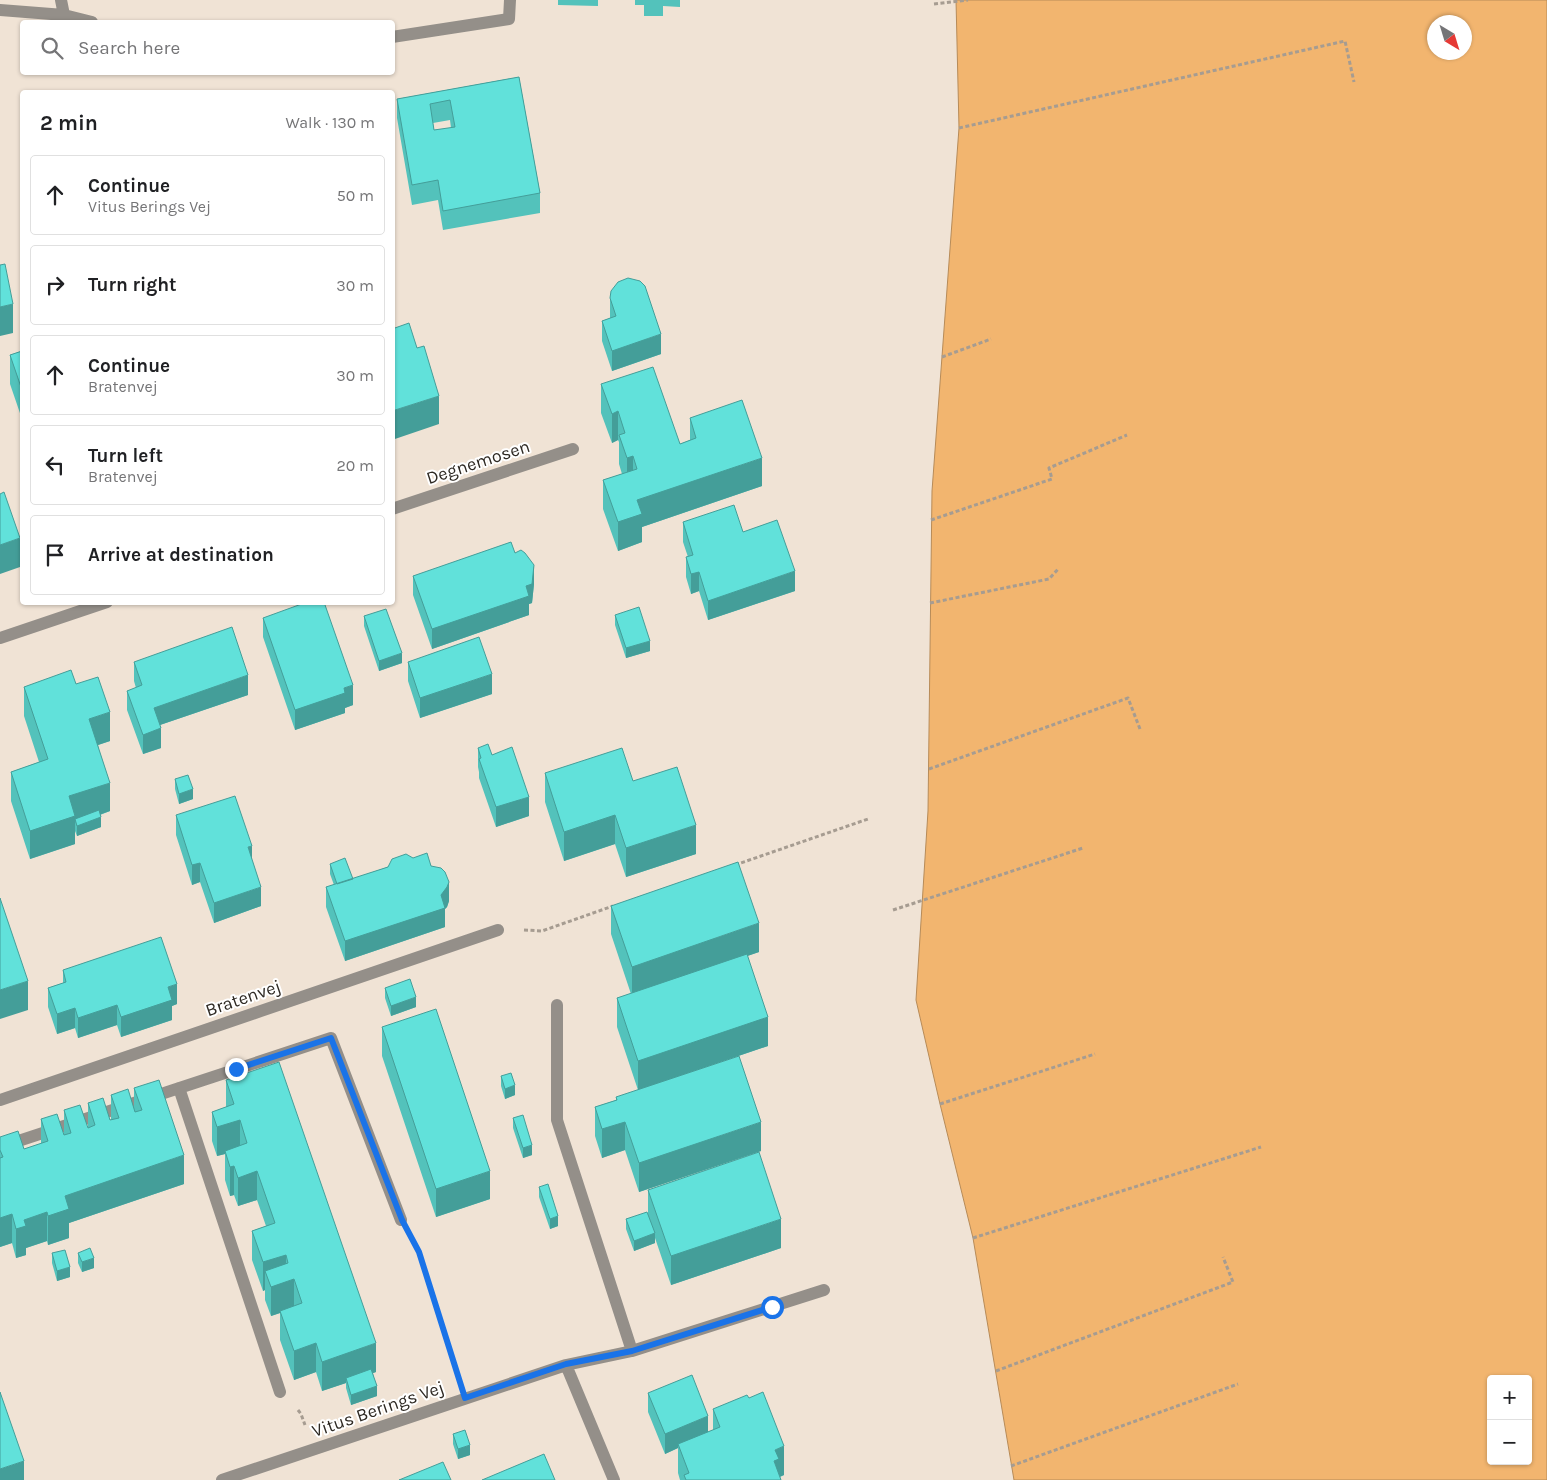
<!DOCTYPE html>
<html lang="en">
<head>
<meta charset="utf-8">
<style>
  :root { --surface:#fff; --page:#f6f6f6; --text:#202124; --muted:#757577; --line:#e0e0e0 }
  body { margin:0; font-family:Karla,sans-serif; background:var(--page); color:var(--text) }
  .controls { position:absolute; right:15px; bottom:15px; display:grid; overflow:hidden; border-radius:5px; box-shadow:0 1px 4px #0004 }
  .controls button { width:45px; height:45px; display:grid; place-items:center; padding:0; border:0; border-bottom:1px solid var(--line); background:var(--surface); color:var(--text); font:25px sans-serif }
  .compass { position:absolute; left:1427px; top:15px; width:45px; height:45px; border-radius:50%; background:var(--surface); box-shadow:0 1px 4px #0004; rotate:142deg }
  .stop { position:absolute; width:15px; height:15px; margin:-11px; border:4px solid #1a73e8; border-radius:50%; background:#fff }
  .stop.end { background:#1a73e8; border-color:#fff; box-shadow:0 1px 5px #0008 }
  .list { margin:0; padding:0; list-style:none }
  h2 { display:flex; justify-content:space-between; align-items:center; height:65px; margin:0; padding:0 20px; font-size:21px }
  h2 small { font-size:16px; font-weight:400; color:var(--muted) }
  .list li { display:grid; grid-template-columns:32px 1fr auto; gap:15px; align-items:center; box-sizing:border-box; height:80px; margin:0 10px 10px; padding:0 10px; border:1px solid var(--line); border-radius:5px }
  .list b { display:block; font-size:19px; white-space:nowrap }
  .list p { margin:0; font-size:16px; white-space:nowrap; color:var(--muted) }
  .list em { font-size:16px; font-style:normal; color:var(--muted) }
  .icon { flex:none; width:28px; height:28px; fill:none; stroke:currentColor; stroke-width:2; stroke-linecap:round; stroke-linejoin:round }
  .map { position:relative; flex:none; width:1547px; height:1480px; overflow:hidden }
  .search { position:absolute; background:var(--surface); box-shadow:0 1px 4px #0004; left:20px; top:20px; width:375px; height:55px; display:flex; align-items:center; gap:12px; box-sizing:border-box; padding:0 18px; border-radius:5px; color:var(--muted); font-size:19px }
  .panel { position:absolute; background:var(--surface); box-shadow:0 1px 4px #0004; left:20px; top:90px; width:375px; height:515px; border-radius:5px }
  .map>svg:first-child { display:block }
  .water { fill:#f2b56f; stroke:#b78b58; fill-rule:evenodd }
  .lines { fill:none; stroke-linecap:round; stroke-linejoin:round }
  .path { stroke:#a69c91; stroke-width:3; stroke-dasharray:4 2.5; stroke-linecap:butt }
  .minor { stroke:#948f89; stroke-width:12 }
  .wall { fill:#53c2bb; fill-rule:evenodd }
  .shaded-wall { fill:#449e99 }
  .building { fill:#61e1da; stroke:#449e99; fill-rule:evenodd }
  .route { stroke:#1a73e8; stroke-width:6 }
  .labels { text-anchor:middle; stroke-width:4; stroke-linejoin:round; paint-order:stroke }
  .street-label { font-size:18px; fill:#2e2923; stroke:#fff }
</style>
</head>
<body>
<div class="map">
<svg width="1547" height="1480" viewBox="0 0 1547 1480">
  <rect width="100%" height="100%" fill="#f0e3d5"/>
  <path class="water" d="M 956,0 L 1547,0 L 1547,1480 L 1014,1480 L 973,1238 L 940,1104 L 916,1000 L 928,811 L 932,491 L 959,128 ZM 1434,22 L 1464,22 L 1464,52 L 1434,52 ZM 1491,1379 L 1528,1379 L 1528,1461 L 1491,1461 Z"/>
  <g class="lines">
    <path class="path" d="M 934,4 L 968,0
      M 959,128 L 1345,41 L 1354,82
      M 942,357 L 991,339
      M 931,520 L 1052,479 L 1049,468 L 1127,435
      M 930,603 L 1049,579 L 1059,568
      M 929,769 L 1128,698 L 1140,729
      M 735,865 L 868,819
      M 893,910 L 1083,848
      M 524,930 L 542,931 L 613,906
      M 940,1104 L 1095,1054
      M 973,1238 L 1261,1147
      M 414,1242 L 419,1252 L 458,1374
      M 996,1371 L 1233,1282 L 1223,1257
      M 298,1410 L 301,1414 L 305,1425
      M 1011,1466 L 1238,1384"/>
    <path class="minor" d="M 61,0 L 64,15
      M 0,10 L 64,15 L 92,22
      M 392,37 L 509,19 L 510,0
      M 392,509 L 573,449
      M 0,638 L 107,602
      M 557,1005 L 557,1120 L 632,1351
      M 179,1088 L 280,1392
      M 0,1100 L 498,930
      M 0,1147 L 331,1038 L 401,1220
      M 566,1365 L 614,1480
      M 222,1480 L 566,1365 L 632,1351 L 824,1290"/>
  </g>
  <path class="wall" d="M 558,0 L 598,0 L 598,6 L 558,5 Z
    M 635,0 L 680,0 L 680,7 L 663,6 L 663,16 L 644,16 L 644,5 L 635,5 Z
    M 519,77 L 540,193 L 540,213 L 443,230 L 438,200 L 412,205 L 397,118 L 397,99 ZM 450,120 L 451,128 L 434,130 L 433,123 Z
    M 610,298 L 661,354 L 612,371 L 602,341 L 602,321 L 610,318 Z
    M 22,351 L 22,419 L 10,384 L 10,355 Z
    M 601,384 L 680,444 L 690,440 L 690,418 L 762,486 L 642,527 L 642,542 L 618,551 L 603,509 L 603,480 L 622,474 L 619,464 L 619,442 L 618,440 L 612,443 L 601,413 Z
    M 683,522 L 743,532 L 795,591 L 708,620 L 699,591 L 691,594 L 686,577 L 686,557 L 688,557 L 683,542 Z
    M 515,553 L 534,584 L 532,603 L 529,604 L 529,615 L 432,649 L 413,595 L 413,576 Z
    M 615,615 L 650,651 L 626,658 L 615,625 Z
    M 364,616 L 402,663 L 379,671 L 364,626 Z
    M 263,618 L 353,705 L 345,708 L 345,713 L 295,730 L 263,637 Z
    M 134,662 L 248,695 L 160,725 L 161,748 L 143,754 L 127,710 L 127,691 L 136,688 L 134,681 Z
    M 408,662 L 492,694 L 420,718 L 408,681 Z
    M 76,684 L 110,741 L 98,745 L 110,811 L 100,815 L 101,827 L 77,836 L 75,831 L 75,844 L 30,859 L 11,801 L 11,772 L 39,762 L 24,716 L 24,687 Z
    M 478,748 L 492,755 L 529,816 L 496,827 L 479,778 L 479,772 L 478,767 Z
    M 545,773 L 633,781 L 696,854 L 626,877 L 615,844 L 564,861 L 545,802 Z
    M 175,779 L 193,799 L 179,804 L 175,789 Z
    M 176,815 L 261,906 L 214,923 L 200,882 L 192,885 L 176,835 Z
    M 413,858 L 431,866 L 449,901 L 447,907 L 445,909 L 445,927 L 345,961 L 326,907 L 326,887 L 334,885 L 330,874 L 330,864 L 353,879 Z
    M 611,906 L 759,952 L 747,956 L 768,1046 L 638,1090 L 617,1027 L 617,998 L 631,994 L 611,934 Z
    M 63,970 L 177,1004 L 172,1006 L 172,1020 L 121,1037 L 117,1025 L 78,1038 L 75,1028 L 57,1034 L 48,1007 L 48,988 L 63,983 Z
    M 385,988 L 416,1007 L 391,1016 L 385,998 Z
    M 382,1027 L 490,1199 L 436,1217 L 382,1056 Z
    M 501,1076 L 515,1095 L 505,1099 L 501,1086 Z
    M 226,1080 L 376,1372 L 373,1373 L 377,1396 L 351,1405 L 346,1388 L 346,1383 L 322,1391 L 316,1372 L 294,1380 L 280,1340 L 280,1313 L 271,1316 L 265,1300 L 265,1290 L 263,1291 L 252,1260 L 252,1231 L 266,1226 L 257,1200 L 238,1206 L 234,1195 L 230,1196 L 225,1180 L 225,1154 L 217,1156 L 212,1141 L 212,1112 L 226,1107 Z
    M 134,1088 L 184,1184 L 69,1223 L 69,1238 L 48,1245 L 47,1241 L 26,1248 L 26,1255 L 16,1258 L 12,1243 L 0,1247 L 0,1137 L 24,1149 L 41,1144 L 41,1119 L 64,1133 L 64,1110 L 88,1128 L 88,1103 L 111,1120 L 111,1095 L 134,1110 Z
    M 616,1097 L 761,1151 L 639,1192 L 625,1150 L 602,1158 L 595,1136 L 595,1107 L 616,1100 Z
    M 513,1118 L 532,1155 L 523,1158 L 513,1128 Z
    M 539,1187 L 558,1226 L 550,1229 L 539,1197 Z
    M 648,1190 L 781,1248 L 671,1285 L 655,1238 L 655,1243 L 634,1251 L 626,1229 L 626,1219 L 648,1214 Z
    M 52,1253 L 70,1277 L 57,1281 L 52,1263 Z
    M 78,1253 L 94,1268 L 82,1272 L 78,1263 Z
    M 648,1393 L 708,1432 L 713,1430 L 713,1409 L 784,1475 L 780,1477 L 781,1480 L 680,1480 L 678,1473 L 678,1448 L 665,1454 L 648,1412 Z
    M 453,1434 L 470,1455 L 458,1459 L 453,1444 Z"/>
  <path class="shaded-wall" d="M 13,304 L 13,333 L 0,336 L 0,307 Z
    M 661,334 L 661,354 L 612,371 L 612,351 Z
    M 439,396 L 439,424 L 392,440 L 392,411 Z
    M 618,411 L 618,440 L 612,443 L 612,414 Z
    M 633,456 L 633,484 L 627,487 L 627,458 Z
    M 762,458 L 762,486 L 642,527 L 642,542 L 618,551 L 618,522 L 637,500 Z
    M 20,538 L 20,567 L 0,574 L 0,545 Z
    M 534,565 L 534,584 L 532,603 L 529,604 L 529,615 L 432,649 L 432,629 L 526,586 Z
    M 795,571 L 795,591 L 708,620 L 708,601 Z
    M 699,572 L 699,591 L 691,594 L 691,574 Z
    M 650,641 L 650,651 L 626,658 L 626,648 Z
    M 402,653 L 402,663 L 379,671 L 379,661 Z
    M 492,674 L 492,694 L 420,718 L 420,698 Z
    M 248,675 L 248,695 L 154,727 L 154,708 Z
    M 353,685 L 353,705 L 345,708 L 345,713 L 295,730 L 295,710 L 344,688 Z
    M 110,712 L 110,741 L 89,748 L 89,719 Z
    M 161,728 L 161,748 L 143,754 L 143,735 Z
    M 110,783 L 110,811 L 76,823 L 75,821 L 75,844 L 30,859 L 30,831 L 69,796 Z
    M 193,789 L 193,799 L 179,804 L 179,794 Z
    M 529,797 L 529,816 L 496,827 L 496,807 Z
    M 615,815 L 615,844 L 564,861 L 564,832 Z
    M 101,817 L 101,827 L 77,836 L 77,826 Z
    M 696,825 L 696,854 L 626,877 L 626,848 Z
    M 252,846 L 252,865 L 248,847 Z
    M 200,863 L 200,882 L 192,885 L 192,865 Z
    M 449,882 L 449,901 L 447,907 L 445,909 L 445,927 L 345,961 L 345,941 L 441,895 Z
    M 261,887 L 261,906 L 214,923 L 214,903 Z
    M 759,923 L 759,952 L 632,996 L 632,967 Z
    M 28,981 L 28,1010 L 0,1019 L 0,990 Z
    M 177,984 L 177,1004 L 172,1006 L 172,1020 L 121,1037 L 121,1017 L 168,987 Z
    M 416,997 L 416,1007 L 391,1016 L 391,1006 Z
    M 117,1005 L 117,1025 L 78,1038 L 78,1018 Z
    M 75,1008 L 75,1028 L 57,1034 L 57,1014 Z
    M 768,1017 L 768,1046 L 638,1090 L 638,1061 Z
    M 515,1085 L 515,1095 L 505,1099 L 505,1089 Z
    M 240,1120 L 240,1149 L 225,1151 L 225,1154 L 217,1156 L 217,1127 Z
    M 625,1122 L 625,1150 L 602,1158 L 602,1129 Z
    M 761,1122 L 761,1151 L 639,1192 L 639,1163 Z
    M 532,1145 L 532,1155 L 523,1158 L 523,1148 Z
    M 184,1155 L 184,1184 L 69,1223 L 69,1238 L 48,1245 L 48,1216 L 65,1196 Z
    M 234,1166 L 234,1195 L 230,1196 L 230,1167 Z
    M 257,1171 L 257,1200 L 238,1206 L 238,1178 Z
    M 490,1171 L 490,1199 L 436,1217 L 436,1189 Z
    M 47,1212 L 47,1241 L 26,1248 L 26,1255 L 16,1258 L 16,1229 L 24,1220 Z
    M 12,1214 L 12,1243 L 0,1247 L 0,1218 Z
    M 558,1216 L 558,1226 L 550,1229 L 550,1219 Z
    M 781,1219 L 781,1248 L 671,1285 L 671,1256 Z
    M 655,1233 L 655,1243 L 634,1251 L 634,1241 Z
    M 286,1255 L 286,1282 L 294,1279 L 294,1308 L 280,1311 L 280,1313 L 271,1316 L 271,1287 L 265,1271 L 265,1290 L 263,1291 L 263,1262 Z
    M 94,1258 L 94,1268 L 82,1272 L 82,1262 Z
    M 70,1267 L 70,1277 L 57,1281 L 57,1271 Z
    M 316,1343 L 316,1372 L 294,1380 L 294,1351 Z
    M 376,1343 L 376,1372 L 347,1382 L 346,1378 L 346,1383 L 322,1391 L 322,1362 Z
    M 377,1386 L 377,1396 L 351,1405 L 351,1395 Z
    M 708,1416 L 708,1435 L 678,1444 L 678,1448 L 665,1454 L 665,1434 Z
    M 470,1445 L 470,1455 L 458,1459 L 458,1449 Z
    M 784,1446 L 784,1475 L 779,1477 L 774,1461 L 775,1450 Z
    M 24,1461 L 24,1480 L 0,1480 L 0,1469 Z"/>
  <path class="building" d="M 519,77 L 540,193 L 443,211 L 438,180 L 412,185 L 397,99 ZM 450,100 L 455,127 L 434,130 L 430,104 Z
    M 5,264 L 13,304 L 0,307 L 0,265 Z
    M 628,278 L 640,281 L 645,286 L 661,334 L 612,351 L 602,321 L 616,316 L 610,298 L 611,291 L 618,282 Z
    M 409,323 L 417,348 L 424,346 L 439,396 L 392,411 L 392,329 Z
    M 22,351 L 22,390 L 10,355 Z
    M 653,367 L 680,444 L 696,438 L 690,418 L 742,400 L 762,458 L 637,500 L 642,514 L 618,522 L 603,480 L 637,469 L 633,456 L 627,458 L 619,435 L 625,433 L 618,411 L 612,414 L 601,384 Z
    M 4,492 L 20,538 L 0,545 L 0,494 Z
    M 734,505 L 743,532 L 777,520 L 795,571 L 708,601 L 699,572 L 691,574 L 686,557 L 693,555 L 683,522 Z
    M 511,542 L 515,553 L 521,550 L 525,553 L 534,565 L 532,584 L 526,586 L 529,596 L 432,629 L 413,576 Z
    M 307,602 L 324,602 L 353,685 L 344,688 L 345,693 L 295,710 L 263,618 Z
    M 639,607 L 650,641 L 626,648 L 615,615 Z
    M 386,609 L 402,653 L 379,661 L 364,616 Z
    M 232,627 L 248,675 L 154,708 L 161,728 L 143,735 L 127,691 L 142,685 L 134,662 Z
    M 479,637 L 492,674 L 420,698 L 408,662 Z
    M 71,670 L 76,684 L 98,677 L 110,712 L 89,719 L 110,783 L 69,796 L 75,816 L 30,831 L 11,772 L 48,759 L 24,687 Z
    M 488,744 L 492,755 L 512,747 L 529,797 L 496,807 L 479,759 L 481,758 L 478,748 Z
    M 622,748 L 633,781 L 677,767 L 696,825 L 626,848 L 615,815 L 564,832 L 545,773 Z
    M 188,775 L 193,789 L 179,794 L 175,779 Z
    M 235,796 L 252,846 L 248,847 L 261,887 L 214,903 L 200,863 L 192,865 L 176,815 Z
    M 99,810 L 101,817 L 77,826 L 75,819 Z
    M 427,853 L 431,866 L 441,868 L 445,872 L 449,882 L 447,887 L 441,895 L 445,908 L 345,941 L 326,887 L 388,867 L 392,859 L 406,854 L 413,858 Z
    M 345,858 L 353,879 L 337,884 L 330,864 Z
    M 738,862 L 759,923 L 632,967 L 611,906 Z
    M 0,898 L 28,981 L 0,990 Z
    M 161,937 L 177,984 L 168,987 L 172,1000 L 121,1017 L 117,1005 L 78,1018 L 75,1008 L 57,1014 L 48,988 L 66,982 L 63,970 Z
    M 747,954 L 768,1017 L 638,1061 L 617,998 Z
    M 410,979 L 416,997 L 391,1006 L 385,988 Z
    M 436,1009 L 490,1171 L 436,1189 L 382,1027 Z
    M 739,1056 L 761,1122 L 639,1163 L 625,1122 L 602,1129 L 595,1107 L 617,1100 L 616,1097 Z
    M 279,1062 L 376,1343 L 322,1362 L 316,1343 L 294,1351 L 280,1311 L 302,1303 L 294,1279 L 271,1287 L 265,1271 L 288,1263 L 286,1255 L 263,1262 L 252,1231 L 275,1223 L 257,1171 L 238,1178 L 234,1166 L 230,1167 L 225,1151 L 247,1143 L 240,1120 L 217,1127 L 212,1112 L 234,1104 L 226,1080 Z
    M 511,1073 L 515,1085 L 505,1089 L 501,1076 Z
    M 159,1080 L 184,1155 L 65,1196 L 69,1209 L 48,1216 L 47,1212 L 24,1220 L 26,1226 L 16,1229 L 12,1214 L 0,1218 L 0,1158 L 3,1157 L 0,1150 L 0,1137 L 18,1131 L 24,1149 L 48,1141 L 41,1119 L 57,1114 L 64,1135 L 71,1133 L 64,1110 L 80,1105 L 88,1128 L 95,1125 L 88,1103 L 103,1098 L 110,1120 L 119,1118 L 111,1095 L 128,1089 L 135,1112 L 142,1110 L 134,1088 Z
    M 523,1115 L 532,1145 L 523,1148 L 513,1118 Z
    M 759,1152 L 781,1219 L 671,1256 L 648,1190 Z
    M 548,1184 L 558,1216 L 550,1219 L 539,1187 Z
    M 647,1212 L 655,1233 L 634,1241 L 626,1219 Z
    M 90,1248 L 94,1258 L 82,1262 L 78,1253 Z
    M 65,1250 L 70,1267 L 57,1271 L 52,1253 Z
    M 371,1369 L 377,1386 L 351,1395 L 346,1378 Z
    M 692,1375 L 708,1416 L 665,1434 L 648,1393 Z
    M 0,1392 L 24,1461 L 0,1469 Z
    M 763,1392 L 784,1446 L 775,1450 L 779,1459 L 774,1461 L 781,1480 L 686,1480 L 684,1475 L 689,1473 L 678,1444 L 720,1427 L 713,1409 L 747,1395 L 749,1398 Z
    M 465,1430 L 470,1445 L 458,1449 L 453,1434 Z
    M 544,1454 L 555,1480 L 482,1480 Z
    M 443,1462 L 451,1480 L 399,1480 Z"/>
  <g class="lines">
    <path class="route" d="M 236,1069 L 331,1038 L 402,1220 L 419,1252 L 465,1398 L 566,1364 L 632,1351 L 772,1307"/>
  </g>
  <g class="labels">
    <g class="street-label">
      <text transform="translate(478 462) rotate(-18)" y="6">Degnemosen</text>
      <text transform="translate(243 998) rotate(-19)" y="6">Bratenvej</text>
      <text transform="translate(378 1409) rotate(-19)" y="6">Vitus Berings Vej</text>
    </g>
  </g>
</svg>
<div class="controls">
<button>+</button>
<button>−</button>
</div>
<svg class="compass" viewBox="-18 -18 36 36"><path d="M0-13l5 13h-10z" fill="#e53935"/><path d="M0 13l5-13h-10z" fill="#757577"/></svg>
<div class="stop" style="left:772px;top:1307px"></div>
<div class="stop end" style="left:236px;top:1069px"></div>
<div class="search"><svg class="icon" aria-label="search" viewBox="0 0 24 24"><circle cx="10" cy="10" r="6"/><path d="M15 15l6 6"/></svg>Search here</div>
<section class="panel">
<h2>2 min<small>Walk · 130 m</small></h2>
<ul class="list">
<li><svg class="icon" aria-label="ahead" viewBox="0 0 24 24"><path d="M12 20V5M6 11l6-6 6 6"/></svg><div><b>Continue</b><p>Vitus Berings Vej</p></div><em>50 m</em></li>
<li><svg class="icon" aria-label="right" viewBox="0 0 24 24"><path d="M7 20v-9h11M14 6l5 5-5 5"/></svg><div><b>Turn right</b></div><em>30 m</em></li>
<li><svg class="icon" aria-label="ahead" viewBox="0 0 24 24"><path d="M12 20V5M6 11l6-6 6 6"/></svg><div><b>Continue</b><p>Bratenvej</p></div><em>30 m</em></li>
<li><svg class="icon" aria-label="left" viewBox="0 0 24 24"><path d="M17 20v-9H6M10 6l-5 5 5 5"/></svg><div><b>Turn left</b><p>Bratenvej</p></div><em>20 m</em></li>
<li><svg class="icon" aria-label="arrive" viewBox="0 0 24 24"><path d="M6 21V4h12l-3 4 3 4H6"/></svg><div><b>Arrive at destination</b></div></li>
</ul>
</section>
</div>
</body>
</html>
